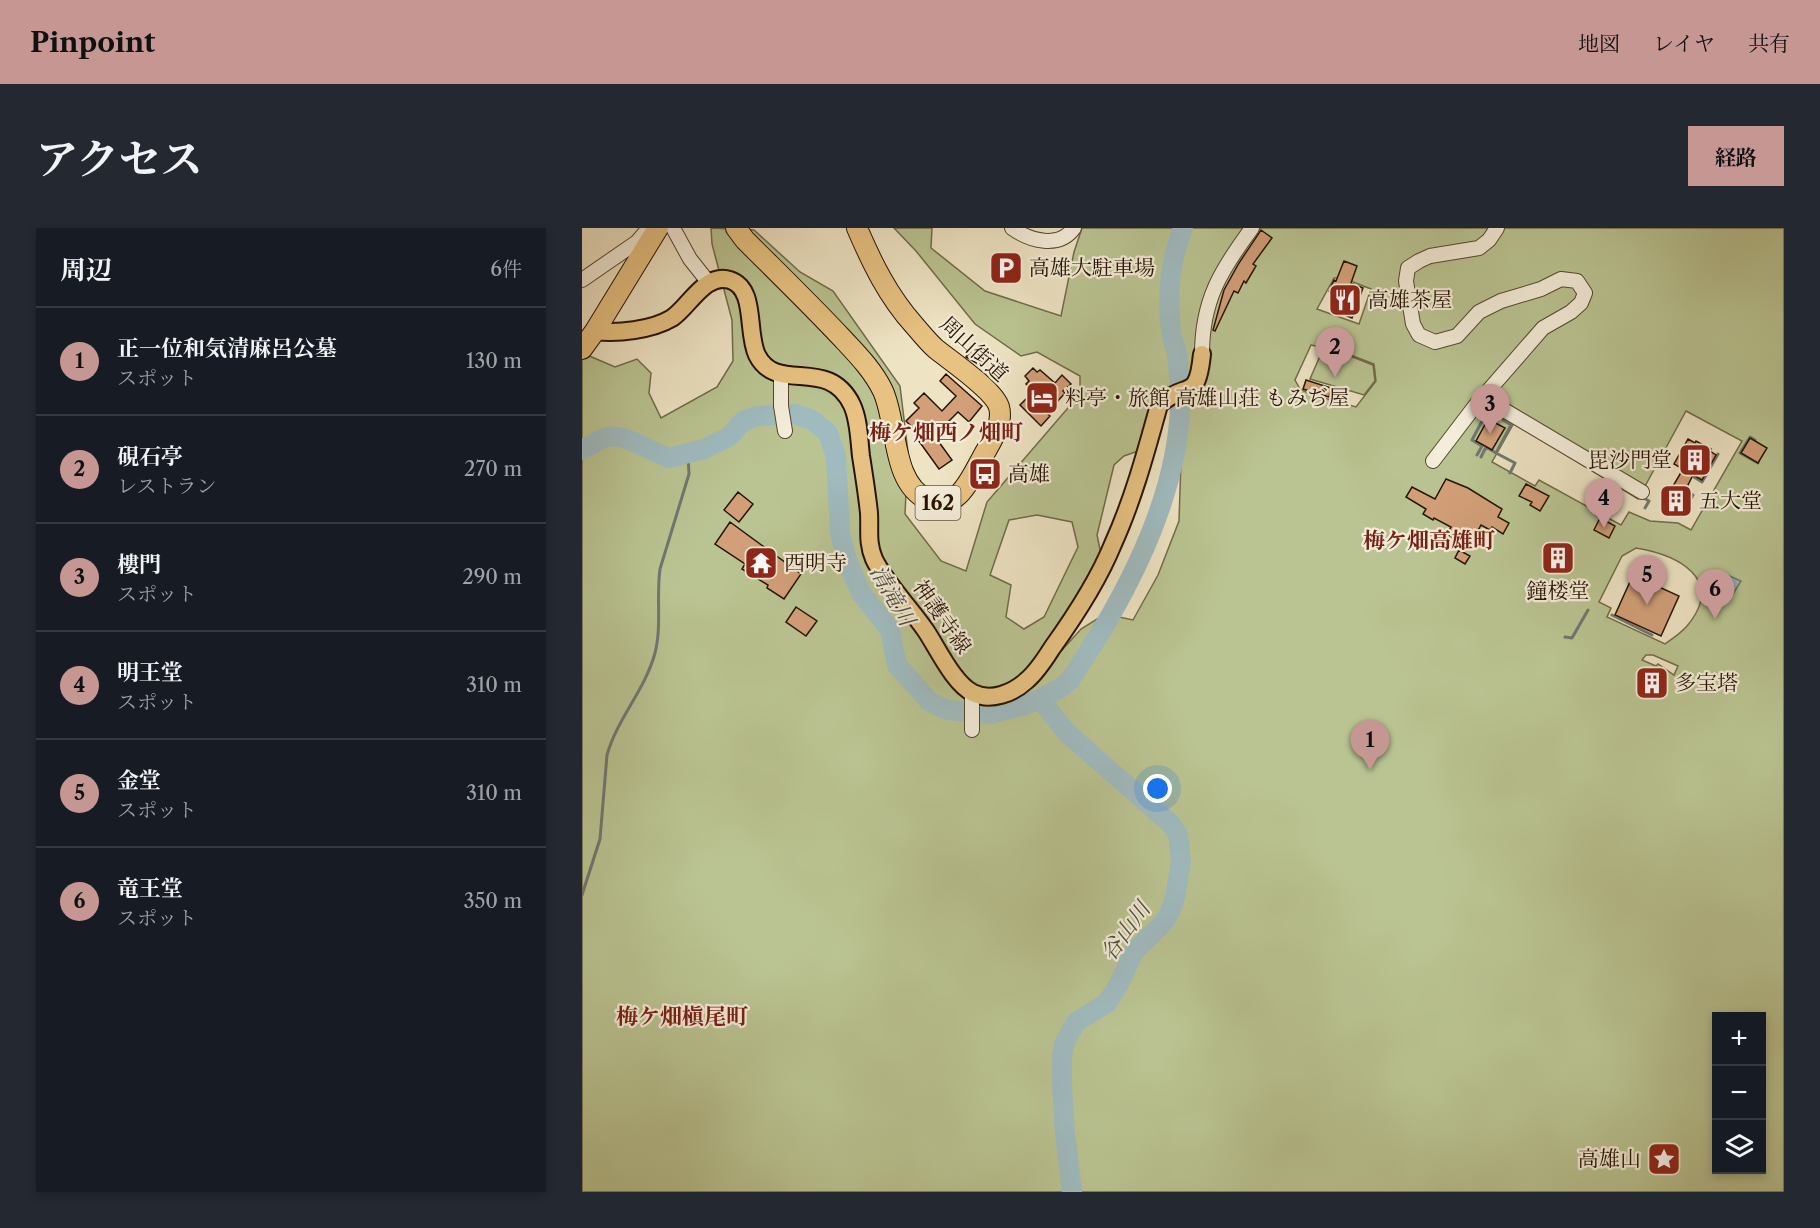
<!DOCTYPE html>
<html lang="ja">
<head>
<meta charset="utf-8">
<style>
  :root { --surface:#171b24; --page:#242831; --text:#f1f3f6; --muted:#9ea1a6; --line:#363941; --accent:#c59692 }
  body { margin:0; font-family:"Libre Caslon Text","Noto Serif JP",serif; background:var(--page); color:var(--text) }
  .controls { position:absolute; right:18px; bottom:18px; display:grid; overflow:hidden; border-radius:0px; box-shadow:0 3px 9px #0003 }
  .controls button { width:54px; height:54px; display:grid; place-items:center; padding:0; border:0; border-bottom:2px solid var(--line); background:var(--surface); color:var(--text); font:30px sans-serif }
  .you { position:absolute; left:576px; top:561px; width:21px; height:21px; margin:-15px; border:4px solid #fff; border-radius:50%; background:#1a73e8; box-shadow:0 0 0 9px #1a73e833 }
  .badge { display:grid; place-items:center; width:39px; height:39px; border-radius:50%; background:var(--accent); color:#111; font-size:20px; font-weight:700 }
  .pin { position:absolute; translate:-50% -50px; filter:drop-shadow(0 2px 3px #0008) }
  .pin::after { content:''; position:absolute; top:32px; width:21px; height:18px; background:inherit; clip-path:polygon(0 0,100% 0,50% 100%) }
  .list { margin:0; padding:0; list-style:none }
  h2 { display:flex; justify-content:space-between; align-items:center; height:78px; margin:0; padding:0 24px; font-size:26px }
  h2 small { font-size:20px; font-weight:400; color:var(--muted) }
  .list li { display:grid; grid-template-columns:39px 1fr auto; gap:18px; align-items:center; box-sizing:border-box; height:108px; padding:0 24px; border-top:2px solid var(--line) }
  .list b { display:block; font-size:22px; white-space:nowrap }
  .list p { margin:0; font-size:20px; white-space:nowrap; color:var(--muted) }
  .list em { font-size:20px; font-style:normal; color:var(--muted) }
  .icon { flex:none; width:33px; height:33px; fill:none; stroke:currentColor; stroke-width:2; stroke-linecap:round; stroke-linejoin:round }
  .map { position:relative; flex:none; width:1202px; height:964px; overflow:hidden; border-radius:0px }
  header { display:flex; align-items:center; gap:36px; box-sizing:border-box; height:84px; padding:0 30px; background:var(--accent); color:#111 }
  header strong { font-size:28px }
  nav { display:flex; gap:33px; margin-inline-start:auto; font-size:21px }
  .intro { display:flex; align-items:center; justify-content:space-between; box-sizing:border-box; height:144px; padding:0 36px }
  h1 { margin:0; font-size:42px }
  .button { padding:15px 27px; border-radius:0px; background:var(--accent); color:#111; font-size:21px; font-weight:700 }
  main { display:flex; gap:36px; padding:0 36px }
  aside { flex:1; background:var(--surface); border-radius:0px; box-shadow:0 3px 9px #0003 }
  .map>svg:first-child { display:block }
  .green { fill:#bac492; stroke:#706b49; stroke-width:1.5; fill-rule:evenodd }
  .water { fill:#a0bbc0; stroke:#6f7773; stroke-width:1.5 }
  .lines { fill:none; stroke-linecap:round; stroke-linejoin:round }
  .stream { stroke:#6f7773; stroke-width:3 }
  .river { stroke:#a0bbc0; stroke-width:20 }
  .building { fill:#d29f79; stroke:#251200; stroke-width:1.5 }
  .minor-casing { stroke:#574631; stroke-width:16 }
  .major-casing { stroke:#251200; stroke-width:20 }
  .highway-casing { stroke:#251200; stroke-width:22 }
  .minor { stroke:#f4edd9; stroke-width:14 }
  .major { stroke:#e7c282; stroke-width:16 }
  .highway { stroke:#e7c282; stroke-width:20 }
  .labels { text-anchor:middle; stroke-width:4.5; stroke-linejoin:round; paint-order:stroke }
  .shield { fill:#f4edd9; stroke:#635441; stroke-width:1.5 }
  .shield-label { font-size:20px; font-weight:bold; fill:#251200 }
  .poi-label { font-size:21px; fill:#251200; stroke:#f4edd9; text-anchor:start }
  .street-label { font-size:21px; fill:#251200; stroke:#f4edd9 }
  .neighbourhood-label { font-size:22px; font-weight:bold; fill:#7a1f14; stroke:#f4edd9 }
  .water-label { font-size:22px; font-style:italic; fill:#504d43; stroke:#f4edd9 }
</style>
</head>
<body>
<header>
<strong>Pinpoint</strong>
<nav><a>地図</a><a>レイヤ</a><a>共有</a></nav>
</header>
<div class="intro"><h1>アクセス</h1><a class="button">経路</a></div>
<main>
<aside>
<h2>周辺<small>6件</small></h2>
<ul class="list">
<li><span class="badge">1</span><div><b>正一位和気清麻呂公墓</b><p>スポット</p></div><em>130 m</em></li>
<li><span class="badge">2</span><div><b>硯石亭</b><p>レストラン</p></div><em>270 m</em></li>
<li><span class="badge">3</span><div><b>樓門</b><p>スポット</p></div><em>290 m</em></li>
<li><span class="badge">4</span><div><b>明王堂</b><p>スポット</p></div><em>310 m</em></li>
<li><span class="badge">5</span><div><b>金堂</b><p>スポット</p></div><em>310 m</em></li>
<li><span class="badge">6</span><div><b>竜王堂</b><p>スポット</p></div><em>350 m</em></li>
</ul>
</aside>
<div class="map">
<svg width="1202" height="964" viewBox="0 0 1202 964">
  <rect width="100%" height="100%" fill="#eee4c4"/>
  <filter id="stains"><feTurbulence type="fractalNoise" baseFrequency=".00333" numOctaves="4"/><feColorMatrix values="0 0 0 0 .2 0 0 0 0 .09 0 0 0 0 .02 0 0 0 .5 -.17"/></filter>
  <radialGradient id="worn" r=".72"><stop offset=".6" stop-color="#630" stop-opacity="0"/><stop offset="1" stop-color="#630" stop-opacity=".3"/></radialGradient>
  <path class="green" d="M 129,0 L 172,2 L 218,44 L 251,63 L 318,158 L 326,224 L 323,286 L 359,333 L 384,343 L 405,274 L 498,166 L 498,148 L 455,124 L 439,128 L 393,96 L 334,23 L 312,0 L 350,0 L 349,20 L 403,63 L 479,88 L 492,24 L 500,0 L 1202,0 L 1202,964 L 0,964 L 0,132 L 5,127 L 33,139 L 55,131 L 69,145 L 67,165 L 79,190 L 135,159 L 151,133 L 150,92 L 130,16 ZM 752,50 L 761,50 L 789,61 L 777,96 L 735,81 ZM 729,117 L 761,124 L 792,136 L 794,153 L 774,179 L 728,166 L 718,161 L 713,152 ZM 601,172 L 597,293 L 576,347 L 551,392 L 523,386 L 499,401 L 472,431 L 472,405 L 519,326 L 515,307 L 532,237 L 542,228 L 559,222 L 575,175 ZM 1104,183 L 1160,213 L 1109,302 L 1096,295 L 1068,293 L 1047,284 L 1039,297 L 957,252 L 953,258 L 910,234 L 932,195 L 1056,271 ZM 455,287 L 490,294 L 496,319 L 462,389 L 442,401 L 424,389 L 429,357 L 408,347 L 427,292 ZM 1054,320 C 1096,327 1144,351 1105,398 C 1099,405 1090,411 1083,416 L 1025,389 L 1029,380 L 1017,374 L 1040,328 ZM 1064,427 L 1071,427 L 1096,438 L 1092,447 L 1076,436 L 1074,438 L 1060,432 ZM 1134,788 L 1180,788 L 1180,942 L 1134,942 Z
    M 741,121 L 760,125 L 791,137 L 793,153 L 782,167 L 728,151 Z"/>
  <path class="water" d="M 1134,342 L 1159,353 L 1151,366 L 1136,359 Z"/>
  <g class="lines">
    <path class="stream" d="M 923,188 L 921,192 L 929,197 L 914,225 L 933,235 L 928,245
      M 890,212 L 906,182
      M 890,212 L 900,218 L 895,227
      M 1173,212 L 1168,209 L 1158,225 L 1176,235
      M 899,229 L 904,219 L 914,225
      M 1112,249 L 1120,254 L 1136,226
      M 1060,269 L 1067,273 L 1063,280
      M 1099,288 L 1111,267 L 1105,264
      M 1030,387 L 1070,407
      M 983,409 L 990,410 L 1006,382
      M 0,667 L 18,611 L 25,527 C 35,491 63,462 73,425 C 80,398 74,369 78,341 L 107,246 L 106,226"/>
    <path class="river" d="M 0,222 C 8,218 17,211 25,209 C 43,205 69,224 87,230 L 122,221 L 148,208 L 161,193 L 175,188 L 213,186 L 230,192 L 246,205 L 254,229 L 258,305 L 266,335 L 279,365 L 308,402 L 315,437 L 348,474 L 365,482 L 408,486 L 440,478 L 458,471 L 480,459 L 488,452 C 541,374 596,272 598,176 C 598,159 597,142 595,125 C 593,118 590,111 589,103 C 585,69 588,32 601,0
      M 458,471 L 485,505 L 589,596 L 596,607 L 599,633 L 593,670 L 587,686 L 581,695 L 551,725 L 537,756 L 525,775 L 494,794 L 482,816 L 480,828 L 480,856 L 483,906 L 490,964"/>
  </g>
  <path class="building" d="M 679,2 L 690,10 L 671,36 L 674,38 L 664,55 L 662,53 L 656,65 L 652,63 L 633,103 L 631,102 L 642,62 L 657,35 Z
    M 762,33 L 775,38 L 769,55 L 781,60 L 770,90 L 753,83 L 759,68 L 747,63 L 752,52 L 754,53 Z
    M 390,119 L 402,127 L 396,136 L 384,129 Z
    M 451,140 L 455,144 L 458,142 L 473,155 L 480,147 L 489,156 L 481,163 L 483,165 L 465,185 L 468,188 L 459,198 L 438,177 L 452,163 L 444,156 L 447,153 L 443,148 Z
    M 364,146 L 400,178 L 387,194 L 376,184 L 354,206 L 356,209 L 354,210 L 370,232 L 357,241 L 334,209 L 338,207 L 324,193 L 337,180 L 332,175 L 342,165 L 360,183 L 374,168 L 358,153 Z
    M 724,152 L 749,160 L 747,169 L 721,161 Z
    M 906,191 L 923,200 L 910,222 L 894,213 Z
    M 1168,210 L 1185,220 L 1176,235 L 1159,225 Z
    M 1106,211 L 1113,215 L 1114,213 L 1129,221 L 1128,223 L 1134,227 L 1120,252 L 1111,247 L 1102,265 L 1108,268 L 1098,287 L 1080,277 L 1101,241 L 1092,236 Z
    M 864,251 L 886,260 L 920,281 L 916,289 L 927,295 L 921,306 L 910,299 L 908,302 L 899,297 L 887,319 L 865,306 L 869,299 L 852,290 L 851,292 L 841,286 L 844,281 L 824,269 L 830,259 L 853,271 Z
    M 944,256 L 967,268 L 958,283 L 948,277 L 950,274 L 937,268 Z
    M 156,264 L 171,276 L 157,294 L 142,282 Z
    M 1018,290 L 1033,298 L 1027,310 L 1012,302 Z
    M 148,294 L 219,346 L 202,371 L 185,360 L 186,357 L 160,341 L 163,336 L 133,316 Z
    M 973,321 L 986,329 L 979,340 L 966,332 Z
    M 877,322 L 888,328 L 883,336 L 873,330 Z
    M 1051,347 L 1097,368 L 1079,408 L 1033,387 Z
    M 214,379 L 235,393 L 224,408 L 204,394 Z
    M 1067,441 L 1084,449 L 1074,470 L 1057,462 Z"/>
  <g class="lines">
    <g class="minor-casing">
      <path id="minor" d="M 91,0 L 108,31 L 127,55
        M 430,0 C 448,13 477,21 492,0
        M 0,52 L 55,14 L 67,0
        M 620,126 C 620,72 639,42 670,0
        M 199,146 L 199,178 L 203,203
        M 905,166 L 922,182 L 1060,264
        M 851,233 L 893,178 L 961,100 L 989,84 L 999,75 L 1003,65 L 995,53 L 979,51 L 959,61 L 919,73 L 897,84 L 875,108 L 853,114 L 837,107 L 831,96 L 824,53 L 826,40 L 837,33 L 848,28 L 897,20 L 907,12 L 915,0
        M 390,465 L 390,502"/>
    </g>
    <g class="major-casing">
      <path id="major" d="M 13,103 C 35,106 70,102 90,90 C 107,79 123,44 148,52 C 175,61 164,104 175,127 C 195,167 246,127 270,177 C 277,192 277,211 279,228 C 282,247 285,266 287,285 C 288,302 285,315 292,331 C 302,353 330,382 344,403 C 356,421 372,456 391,465 C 409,474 431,465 444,453 C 455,444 463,431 470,420 C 493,388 516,353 531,316 C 551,272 564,224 577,177 C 605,151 615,176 620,126"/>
    </g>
    <g class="highway-casing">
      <path id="highway" d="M 154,0 L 163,12 C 195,44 228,76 259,109 C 274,125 291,142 301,163 C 316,196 309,255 346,272 C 374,286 389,250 400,230 C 407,216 422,197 417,179 C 412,162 369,133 354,121 C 346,114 339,105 332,97 C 306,68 290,35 275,0
        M 0,121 L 13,103 L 76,0"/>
    </g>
    <use href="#minor" class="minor"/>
    <use href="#major" class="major"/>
    <use href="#highway" class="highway"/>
  </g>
  <defs>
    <g id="parking-square" transform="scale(1.725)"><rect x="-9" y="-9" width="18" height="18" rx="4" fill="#8f2418" stroke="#f4edd9"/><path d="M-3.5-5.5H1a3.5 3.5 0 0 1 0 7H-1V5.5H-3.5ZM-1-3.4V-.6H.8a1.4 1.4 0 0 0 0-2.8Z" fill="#fff"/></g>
    <g id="restaurant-square" transform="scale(1.725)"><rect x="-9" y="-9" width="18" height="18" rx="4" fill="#8f2418" stroke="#f4edd9"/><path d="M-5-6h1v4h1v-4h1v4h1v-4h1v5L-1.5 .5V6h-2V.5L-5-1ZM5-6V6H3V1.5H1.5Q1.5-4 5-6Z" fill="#fff"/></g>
    <g id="hotel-square" transform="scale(1.725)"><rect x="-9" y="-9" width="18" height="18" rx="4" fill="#8f2418" stroke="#f4edd9"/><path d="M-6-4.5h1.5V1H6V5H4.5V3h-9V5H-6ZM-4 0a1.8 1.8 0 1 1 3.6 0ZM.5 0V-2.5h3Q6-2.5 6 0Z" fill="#fff"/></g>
    <g id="building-square" transform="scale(1.725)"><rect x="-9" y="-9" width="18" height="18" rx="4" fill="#8f2418" stroke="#f4edd9"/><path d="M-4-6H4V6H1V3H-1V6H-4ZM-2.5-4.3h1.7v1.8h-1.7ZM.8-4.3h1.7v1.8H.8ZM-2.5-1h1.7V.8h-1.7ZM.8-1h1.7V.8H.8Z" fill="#fff"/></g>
    <g id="bus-square" transform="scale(1.725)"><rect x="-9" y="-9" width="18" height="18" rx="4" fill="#8f2418" stroke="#f4edd9"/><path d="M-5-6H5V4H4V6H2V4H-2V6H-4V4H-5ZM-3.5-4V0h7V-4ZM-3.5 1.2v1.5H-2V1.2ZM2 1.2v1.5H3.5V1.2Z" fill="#fff"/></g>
    <g id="temple-square" transform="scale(1.725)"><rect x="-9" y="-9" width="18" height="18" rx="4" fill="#8f2418" stroke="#f4edd9"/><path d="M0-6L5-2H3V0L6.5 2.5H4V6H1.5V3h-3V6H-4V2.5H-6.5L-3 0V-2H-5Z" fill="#fff"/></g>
    <g id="sight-square" transform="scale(1.725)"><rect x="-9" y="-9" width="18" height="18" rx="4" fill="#8f2418" stroke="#f4edd9"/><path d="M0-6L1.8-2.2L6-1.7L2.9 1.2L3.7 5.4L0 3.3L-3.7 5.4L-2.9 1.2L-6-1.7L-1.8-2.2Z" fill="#fff"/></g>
  </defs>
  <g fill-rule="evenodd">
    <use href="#parking-square" x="424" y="40"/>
    <use href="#restaurant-square" x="763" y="72"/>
    <use href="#hotel-square" x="460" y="170"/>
    <use href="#building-square" x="1113" y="232"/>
    <use href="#bus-square" x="403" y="246"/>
    <use href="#building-square" x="1094" y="273"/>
    <use href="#building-square" x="976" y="330"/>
    <use href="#temple-square" x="179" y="335"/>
    <use href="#building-square" x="1070" y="455"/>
    <use href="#sight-square" x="1082" y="931"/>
  </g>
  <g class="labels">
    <rect class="shield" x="333.5" y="258" width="45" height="34" rx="4.5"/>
    <g class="shield-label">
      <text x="356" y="282">162</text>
    </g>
    <g class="poi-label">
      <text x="447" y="47">高雄大駐車場</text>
      <text x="786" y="79">高雄茶屋</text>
      <text x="483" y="177">料亭・旅館 高雄山荘 もみぢ屋</text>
      <text x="1090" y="239" text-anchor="end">毘沙門堂</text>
      <text x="426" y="253">高雄</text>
      <text x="1117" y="280">五大堂</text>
      <text x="202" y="342">西明寺</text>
      <text x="976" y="370" text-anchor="middle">鐘楼堂</text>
      <text x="1093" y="462">多宝塔</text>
      <text x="1059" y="938" text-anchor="end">高雄山</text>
    </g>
    <g class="street-label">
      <text transform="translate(392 121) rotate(43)" y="7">周山街道</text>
      <text transform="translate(360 389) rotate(55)" y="7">神護寺線</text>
    </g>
    <g class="neighbourhood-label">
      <text x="364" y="212">梅ケ畑西ノ畑町</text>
      <text x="847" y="320">梅ケ畑高雄町</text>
      <text x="100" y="796">梅ケ畑槇尾町</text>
    </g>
    <g class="water-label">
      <text transform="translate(311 367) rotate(60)" y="8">清滝川</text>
      <text transform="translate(543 703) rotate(-54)" y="8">谷山川</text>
    </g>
  </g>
  <rect width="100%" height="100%" filter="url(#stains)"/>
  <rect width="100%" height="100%" fill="url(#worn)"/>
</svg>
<div class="controls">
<button>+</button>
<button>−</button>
<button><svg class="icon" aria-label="layers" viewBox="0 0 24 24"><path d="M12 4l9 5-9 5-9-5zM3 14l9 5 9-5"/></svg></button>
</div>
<div class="you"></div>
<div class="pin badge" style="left:788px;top:542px">1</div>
<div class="pin badge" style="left:753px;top:149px">2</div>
<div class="pin badge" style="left:908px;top:206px">3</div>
<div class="pin badge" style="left:1022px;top:300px">4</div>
<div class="pin badge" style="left:1065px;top:377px">5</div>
<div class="pin badge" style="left:1133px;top:391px">6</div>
</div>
</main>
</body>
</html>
